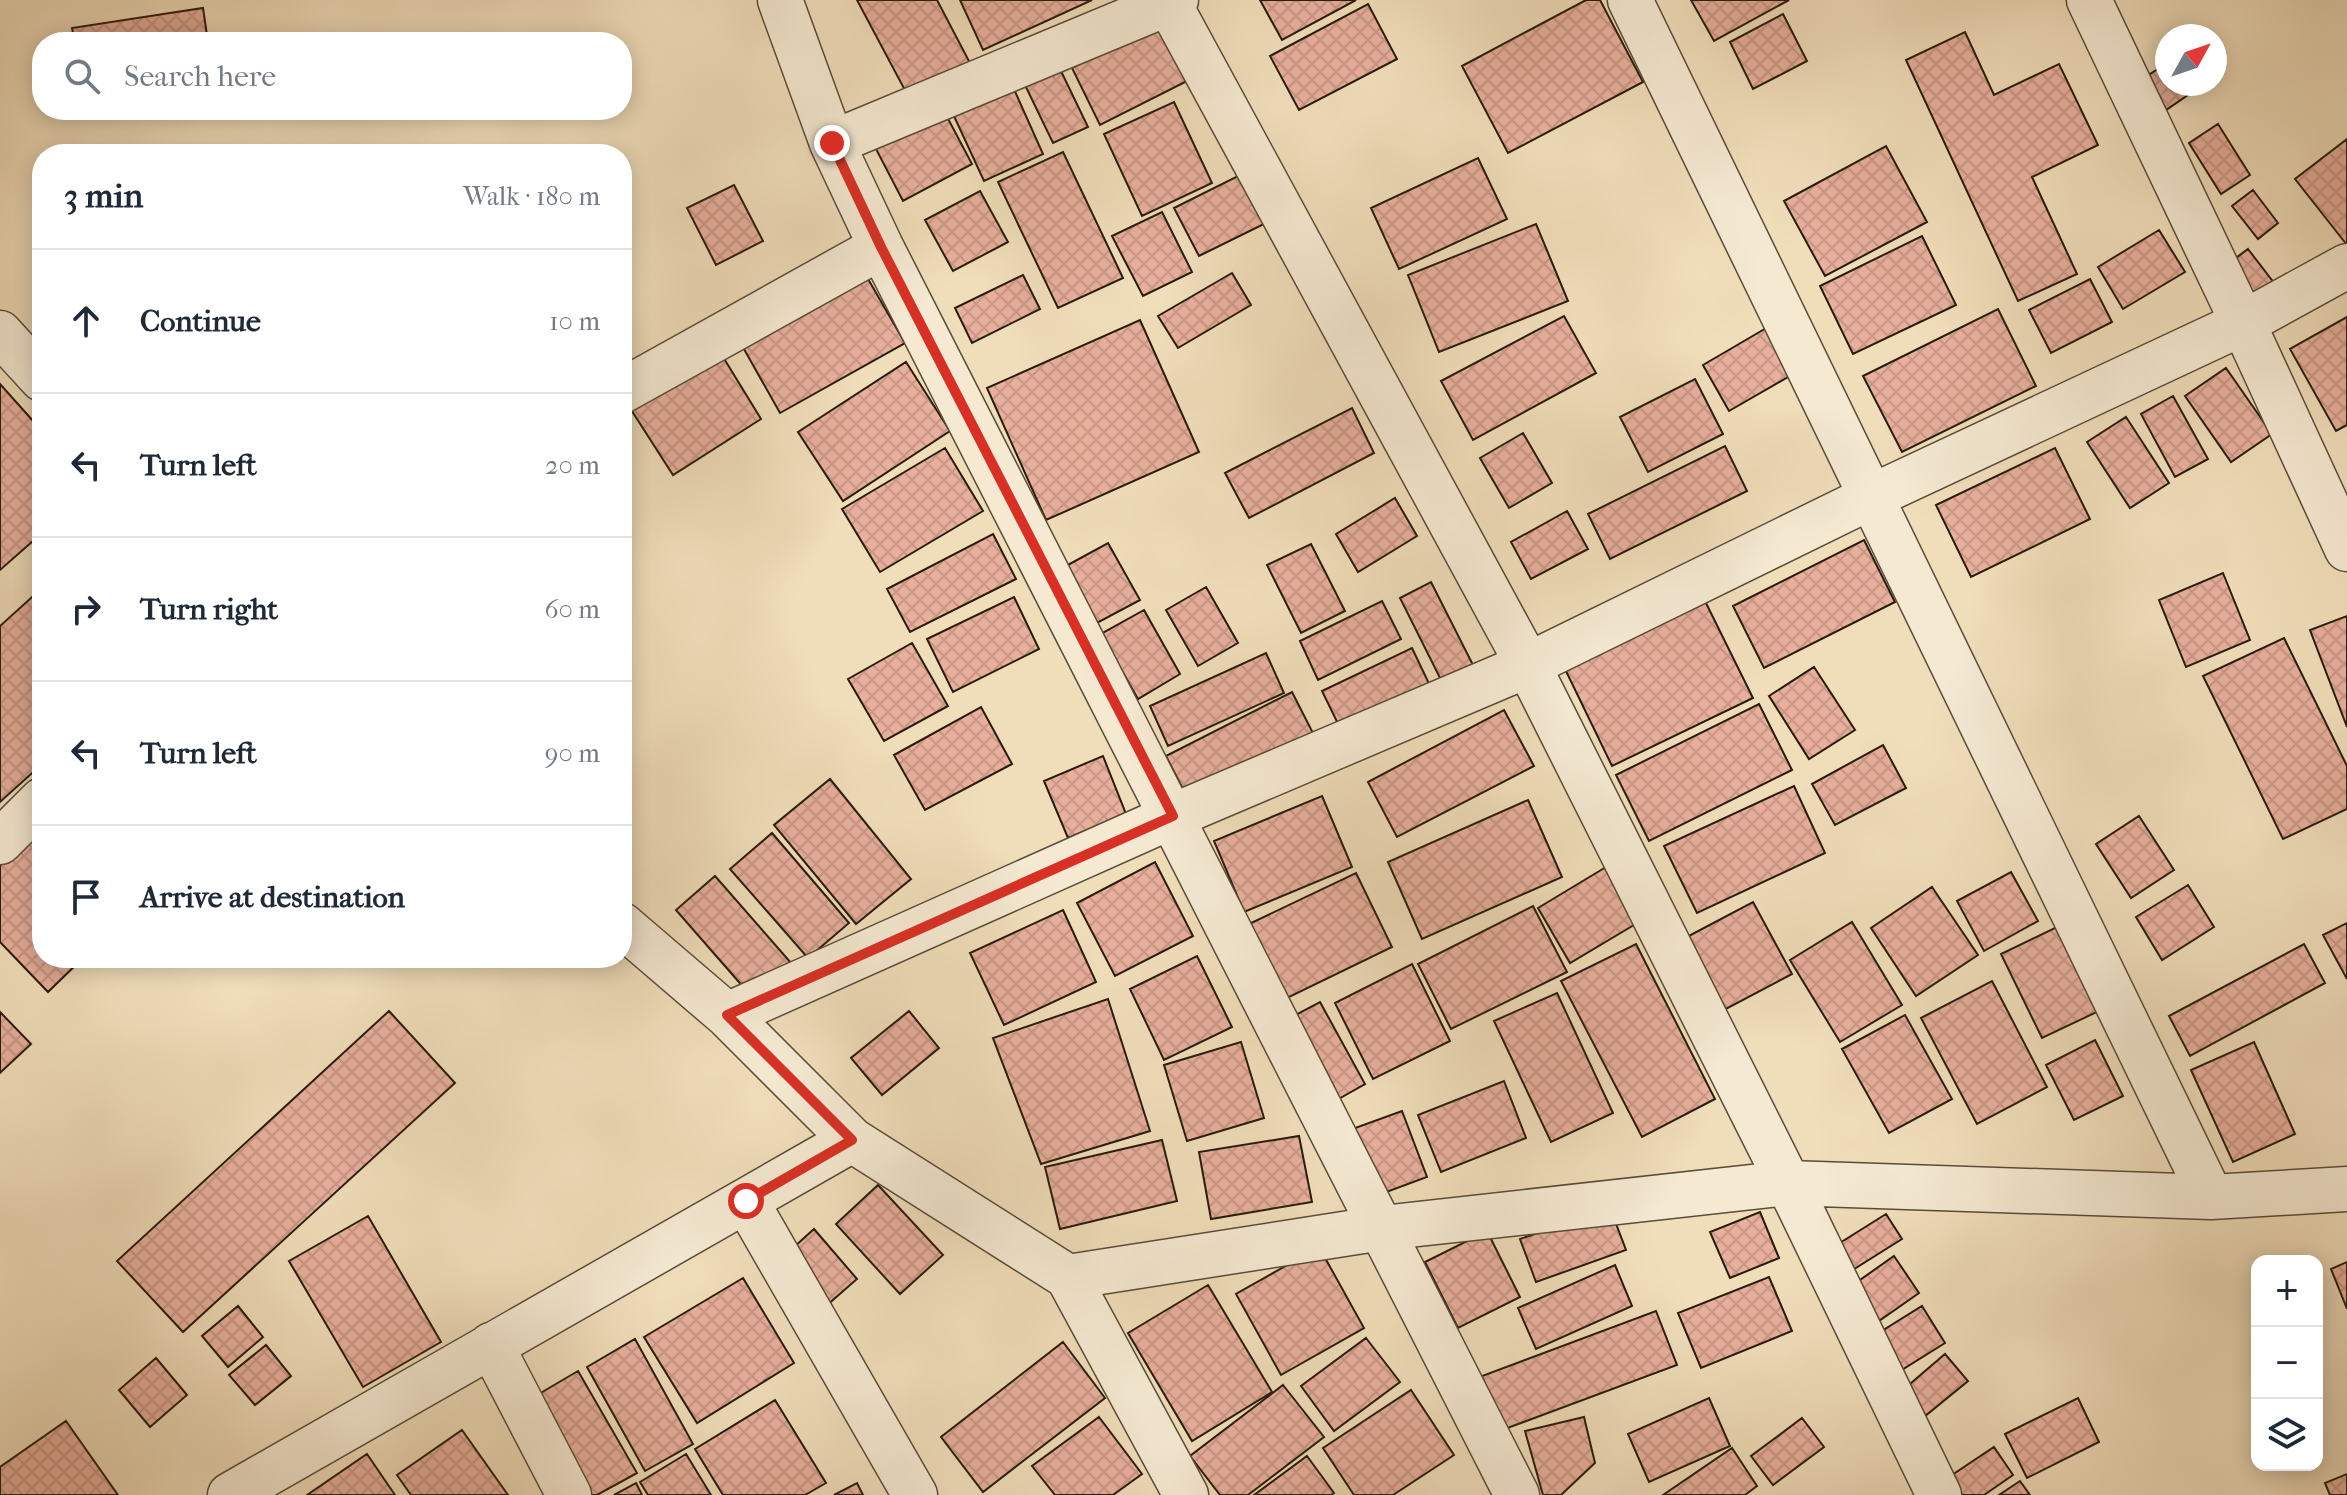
<!DOCTYPE html>
<html lang="en">
<head>
<meta charset="utf-8">
<style>
  :root { --surface:#fff; --page:#f6f6f7; --text:#1f2937; --muted:#747a83; --line:#e0e1e3 }
  body { margin:0; font-family:"IM FELL French Canon",serif; background:var(--page); color:var(--text) }
  .controls { position:absolute; right:24px; bottom:24px; display:grid; overflow:hidden; border-radius:16px; box-shadow:0 4px 20px #0003 }
  .controls button { width:72px; height:72px; display:grid; place-items:center; padding:0; border:0; border-bottom:2px solid var(--line); background:var(--surface); color:var(--text); font:40px sans-serif }
  .compass { position:absolute; left:2155px; top:24px; width:72px; height:72px; border-radius:50%; background:var(--surface); box-shadow:0 4px 20px #0003; rotate:50deg }
  .stop { position:absolute; width:24px; height:24px; margin:-18px; border:6px solid #d93025; border-radius:50%; background:#fff }
  .stop.end { background:#d93025; border-color:#fff; box-shadow:0 2px 8px #0008 }
  .list { margin:0; padding:0; list-style:none }
  h2 { display:flex; justify-content:space-between; align-items:center; height:104px; margin:0; padding:0 32px; font-size:34px }
  h2 small { font-size:26px; font-weight:400; color:var(--muted) }
  .list li { display:grid; grid-template-columns:52px 1fr auto; gap:24px; align-items:center; box-sizing:border-box; height:144px; padding:0 32px; border-top:2px solid var(--line) }
  .list b { display:block; font-size:30px; white-space:nowrap }
  .list em { font-size:26px; font-style:normal; color:var(--muted) }
  .icon { flex:none; width:44px; height:44px; fill:none; stroke:currentColor; stroke-width:2; stroke-linecap:round; stroke-linejoin:round }
  .map { position:relative; flex:none; width:2347px; height:1495px; overflow:hidden }
  .search { position:absolute; background:var(--surface); box-shadow:0 4px 20px #0003; left:32px; top:32px; width:600px; height:88px; display:flex; align-items:center; gap:20px; box-sizing:border-box; padding:0 28px; border-radius:32px; color:var(--muted); font-size:30px }
  .panel { position:absolute; background:var(--surface); box-shadow:0 4px 20px #0003; left:32px; top:144px; width:600px; height:824px; border-radius:32px }
  .map>svg:first-child { display:block }
  .building { fill:url(#building-cross-hatch); stroke:#271c0c; stroke-width:2 }
  .lines { fill:none; stroke-linecap:round; stroke-linejoin:round }
  .minor-casing { stroke:#594c38; stroke-width:47 }
  .minor { stroke:#f5e9d2; stroke-width:44 }
  .route { stroke:#d93025; stroke-width:10 }
</style>
</head>
<body>
<div class="map">
<svg width="2347" height="1495" viewBox="0 0 2347 1495">
  <defs>
    <pattern id="building-cross-hatch" width="8" height="8" patternUnits="userSpaceOnUse" patternTransform="scale(2)"><rect width="8" height="8" fill="#e8af9c"/><path d="M0 0l8 8M0 8l8-8" fill="none" stroke="#c79685"/></pattern>
  </defs>
  <rect width="100%" height="100%" fill="#f0ddba"/>
  <filter id="stains"><feTurbulence type="fractalNoise" baseFrequency=".0025" numOctaves="4"/><feColorMatrix values="0 0 0 0 .2 0 0 0 0 .09 0 0 0 0 .02 0 0 0 .5 -.17"/></filter>
  <radialGradient id="worn" r=".72"><stop offset=".6" stop-color="#630" stop-opacity="0"/><stop offset="1" stop-color="#630" stop-opacity=".3"/></radialGradient>
  <path class="building" d="M 857,0 L 937,0 L 970,63 L 908,96 Z
    M 960,0 L 1092,0 L 983,50 Z
    M 1260,0 L 1356,0 L 1282,40 Z
    M 1586,0 L 1600,0 L 1643,82 L 1508,153 L 1462,66 Z
    M 1691,0 L 1789,0 L 1714,41 Z
    M 1368,4 L 1397,59 L 1299,110 L 1270,56 Z
    M 203,8 L 208,42 L 75,42 L 72,28 Z
    M 1783,14 L 1807,61 L 1753,89 L 1730,42 Z
    M 1168,19 L 1197,76 L 1100,125 L 1072,68 Z
    M 1965,32 L 1994,95 L 2059,64 L 2098,145 L 2032,177 L 2077,274 L 2018,301 L 1906,60 Z
    M 2167,63 L 2167,84 L 2204,84 L 2166,110 L 2144,78 Z
    M 1060,69 L 1088,127 L 1053,143 L 1025,85 Z
    M 1013,87 L 1043,154 L 984,181 L 953,114 Z
    M 1174,102 L 1212,183 L 1142,216 L 1104,134 Z
    M 945,113 L 972,164 L 903,201 L 876,149 Z
    M 2218,124 L 2250,175 L 2221,194 L 2189,143 Z
    M 2347,139 L 2347,245 L 2295,179 Z
    M 1886,146 L 1927,222 L 1825,276 L 1784,201 Z
    M 1063,152 L 1123,278 L 1058,308 L 998,182 Z
    M 1478,158 L 1507,219 L 1399,269 L 1371,208 Z
    M 1246,172 L 1270,221 L 1199,256 L 1174,208 Z
    M 734,185 L 763,241 L 716,265 L 687,208 Z
    M 2253,190 L 2278,223 L 2258,239 L 2232,206 Z
    M 980,191 L 1008,242 L 953,271 L 925,220 Z
    M 1162,212 L 1192,272 L 1143,296 L 1112,236 Z
    M 1536,224 L 1568,301 L 1439,352 L 1408,275 Z
    M 2159,230 L 2185,272 L 2123,309 L 2098,267 Z
    M 1922,236 L 1956,305 L 1853,354 L 1820,286 Z
    M 2248,249 L 2281,292 L 2254,313 L 2221,269 Z
    M 864,272 L 905,343 L 780,413 L 740,342 Z
    M 1232,273 L 1251,305 L 1178,348 L 1158,316 Z
    M 1023,275 L 1040,309 L 972,343 L 955,308 Z
    M 2090,279 L 2112,322 L 2051,353 L 2029,310 Z
    M 1998,309 L 2036,386 L 1902,452 L 1863,376 Z
    M 1564,316 L 1596,373 L 1473,440 L 1441,381 Z
    M 2347,317 L 2347,425 L 2336,431 L 2290,349 Z
    M 1140,320 L 1199,452 L 1046,520 L 987,388 Z
    M 1768,327 L 1795,373 L 1729,411 L 1703,365 Z
    M 720,352 L 761,419 L 673,475 L 630,408 Z
    M 906,362 L 950,431 L 843,501 L 798,432 Z
    M 2226,368 L 2272,434 L 2231,462 L 2185,396 Z
    M 1695,379 L 1723,434 L 1648,472 L 1620,417 Z
    M 0,384 L 42,431 L 42,533 L 0,570 Z
    M 2173,396 L 2208,459 L 2175,477 L 2141,414 Z
    M 1352,408 L 1374,453 L 1249,518 L 1225,473 Z
    M 2126,417 L 2169,483 L 2130,508 L 2087,442 Z
    M 1523,433 L 1552,483 L 1509,508 L 1480,458 Z
    M 1725,446 L 1747,491 L 1610,559 L 1588,514 Z
    M 945,448 L 983,511 L 880,572 L 842,509 Z
    M 2055,448 L 2090,519 L 1971,577 L 1936,505 Z
    M 1395,498 L 1417,536 L 1358,572 L 1336,534 Z
    M 1567,511 L 1588,549 L 1531,579 L 1511,542 Z
    M 993,534 L 1016,579 L 910,632 L 887,589 Z
    M 1864,540 L 1895,602 L 1764,668 L 1733,606 Z
    M 1108,543 L 1140,600 L 1097,623 L 1066,566 Z
    M 1311,544 L 1345,611 L 1301,633 L 1267,565 Z
    M 2223,573 L 2250,640 L 2186,667 L 2159,600 Z
    M 1431,582 L 1473,665 L 1441,680 L 1400,598 Z
    M 1206,587 L 1238,643 L 1198,666 L 1166,610 Z
    M 42,588 L 42,764 L 0,802 L 0,626 Z
    M 1014,597 L 1039,649 L 953,692 L 927,639 Z
    M 1704,599 L 1753,698 L 1612,766 L 1564,667 Z
    M 1382,601 L 1401,639 L 1318,680 L 1300,641 Z
    M 1144,610 L 1180,674 L 1138,699 L 1101,634 Z
    M 2347,616 L 2347,727 L 2310,630 Z
    M 2284,638 L 2347,766 L 2347,809 L 2283,839 L 2203,676 Z
    M 912,643 L 948,706 L 884,741 L 848,679 Z
    M 1412,648 L 1433,692 L 1343,734 L 1322,691 Z
    M 1266,653 L 1284,693 L 1168,746 L 1150,706 Z
    M 1814,667 L 1855,730 L 1809,759 L 1769,696 Z
    M 1292,692 L 1318,743 L 1192,807 L 1166,756 Z
    M 1759,704 L 1792,770 L 1649,841 L 1616,775 Z
    M 981,707 L 1012,764 L 925,810 L 894,755 Z
    M 1504,710 L 1534,766 L 1397,837 L 1368,782 Z
    M 1883,745 L 1906,788 L 1835,825 L 1812,784 Z
    M 1103,756 L 1126,814 L 1068,838 L 1044,781 Z
    M 830,779 L 911,879 L 856,924 L 774,825 Z
    M 1794,786 L 1825,853 L 1697,913 L 1664,846 Z
    M 1322,796 L 1352,867 L 1244,912 L 1214,841 Z
    M 1528,800 L 1562,877 L 1422,939 L 1388,862 Z
    M 2139,816 L 2174,870 L 2131,898 L 2096,844 Z
    M 42,819 L 42,958 L 83,958 L 48,992 L 0,942 L 0,854 Z
    M 772,833 L 849,923 L 808,958 L 730,869 Z
    M 1155,862 L 1193,936 L 1115,976 L 1077,903 Z
    M 1611,864 L 1644,919 L 1570,963 L 1538,908 Z
    M 2011,872 L 2038,921 L 1984,951 L 1957,901 Z
    M 1356,873 L 1392,947 L 1285,999 L 1249,924 Z
    M 715,876 L 791,963 L 752,997 L 676,910 Z
    M 2188,885 L 2214,927 L 2162,960 L 2136,917 Z
    M 1932,887 L 1978,955 L 1916,996 L 1871,928 Z
    M 1753,902 L 1792,974 L 1724,1010 L 1685,938 Z
    M 1533,906 L 1567,972 L 1451,1029 L 1418,964 Z
    M 1063,910 L 1096,982 L 1004,1025 L 970,953 Z
    M 1852,922 L 1902,1005 L 1840,1042 L 1790,960 Z
    M 2347,923 L 2347,979 L 2323,935 Z
    M 2061,925 L 2103,1009 L 2042,1038 L 2001,954 Z
    M 1636,944 L 1715,1099 L 1642,1137 L 1561,981 Z
    M 2304,944 L 2325,983 L 2190,1056 L 2169,1016 Z
    M 1197,956 L 1232,1027 L 1164,1060 L 1130,989 Z
    M 1412,964 L 1450,1041 L 1373,1079 L 1335,1003 Z
    M 1992,981 L 2047,1087 L 1977,1124 L 1921,1018 Z
    M 1557,993 L 1613,1113 L 1551,1142 L 1494,1021 Z
    M 1108,999 L 1150,1131 L 1041,1164 L 993,1038 Z
    M 1320,1002 L 1365,1084 L 1335,1101 L 1290,1018 Z
    M 389,1011 L 455,1083 L 183,1332 L 117,1261 Z
    M 909,1011 L 939,1048 L 882,1095 L 851,1058 Z
    M 0,1012 L 31,1044 L 0,1073 Z
    M 1905,1015 L 1952,1099 L 1889,1133 L 1842,1049 Z
    M 2095,1040 L 2123,1096 L 2074,1120 L 2046,1065 Z
    M 1241,1042 L 1264,1118 L 1187,1141 L 1164,1065 Z
    M 2254,1042 L 2295,1134 L 2233,1162 L 2191,1070 Z
    M 1504,1081 L 1526,1138 L 1441,1172 L 1418,1115 Z
    M 1402,1111 L 1427,1177 L 1381,1194 L 1355,1128 Z
    M 1299,1136 L 1312,1202 L 1211,1219 L 1199,1152 Z
    M 1162,1140 L 1177,1201 L 1060,1229 L 1045,1167 Z
    M 878,1185 L 943,1255 L 900,1294 L 836,1224 Z
    M 1610,1208 L 1626,1250 L 1536,1282 L 1520,1239 Z
    M 1760,1212 L 1779,1258 L 1730,1278 L 1710,1232 Z
    M 1886,1214 L 1902,1239 L 1851,1271 L 1835,1246 Z
    M 368,1216 L 441,1342 L 363,1387 L 289,1261 Z
    M 814,1229 L 857,1279 L 826,1306 L 784,1256 Z
    M 1487,1231 L 1520,1297 L 1458,1328 L 1425,1262 Z
    M 1319,1247 L 1364,1328 L 1281,1375 L 1236,1294 Z
    M 1894,1256 L 1919,1293 L 1876,1323 L 1850,1287 Z
    M 2347,1262 L 2347,1309 L 2331,1269 Z
    M 1615,1265 L 1632,1306 L 1536,1349 L 1518,1308 Z
    M 1769,1277 L 1792,1331 L 1701,1368 L 1678,1313 Z
    M 743,1278 L 794,1363 L 697,1423 L 644,1337 Z
    M 1208,1285 L 1272,1392 L 1192,1441 L 1128,1333 Z
    M 238,1306 L 263,1337 L 228,1367 L 202,1336 Z
    M 1922,1306 L 1945,1343 L 1900,1371 L 1877,1334 Z
    M 1656,1311 L 1677,1365 L 1502,1430 L 1482,1376 Z
    M 1366,1338 L 1400,1382 L 1334,1431 L 1301,1386 Z
    M 635,1339 L 693,1444 L 645,1471 L 587,1367 Z
    M 1063,1342 L 1105,1398 L 983,1492 L 941,1437 Z
    M 266,1345 L 291,1376 L 255,1405 L 229,1375 Z
    M 1945,1354 L 1968,1381 L 1919,1421 L 1897,1395 Z
    M 156,1358 L 187,1395 L 150,1427 L 119,1390 Z
    M 578,1371 L 637,1473 L 597,1495 L 587,1495 L 532,1398 Z
    M 1283,1385 L 1324,1437 L 1248,1495 L 1220,1495 L 1190,1456 Z
    M 1411,1390 L 1454,1455 L 1393,1495 L 1354,1495 L 1323,1448 Z
    M 1709,1398 L 1730,1446 L 1649,1482 L 1628,1434 Z
    M 2078,1398 L 2099,1442 L 2027,1478 L 2005,1434 Z
    M 775,1400 L 826,1483 L 805,1495 L 723,1495 L 695,1449 Z
    M 1099,1417 L 1142,1474 L 1113,1495 L 1055,1495 L 1032,1466 Z
    M 1584,1417 L 1595,1463 L 1561,1495 L 1543,1495 L 1525,1431 Z
    M 1802,1418 L 1824,1447 L 1773,1485 L 1751,1456 Z
    M 66,1421 L 118,1495 L 0,1495 L 0,1467 Z
    M 462,1430 L 508,1495 L 411,1495 L 397,1475 Z
    M 1994,1447 L 2013,1475 L 1984,1495 L 1961,1495 L 1949,1477 Z
    M 1732,1448 L 1757,1486 L 1745,1495 L 1663,1495 Z
    M 367,1454 L 395,1495 L 307,1495 Z
    M 686,1454 L 711,1495 L 648,1495 L 640,1482 Z
    M 1307,1456 L 1334,1493 L 1331,1495 L 1254,1495 Z
    M 2347,1474 L 2347,1495 L 2330,1495 L 2325,1483 Z
    M 2020,1481 L 2030,1495 L 1999,1495 Z
    M 636,1483 L 642,1495 L 614,1495 Z
    M 857,1483 L 863,1495 L 834,1495 Z"/>
  <g class="lines">
    <g class="minor-casing">
      <path id="minor" d="M 780,0 L 832,143 L 881,247 L 1517,1495
        M 1167,0 L 1528,665 L 1788,1183 L 1939,1495
        M 1630,0 L 2211,1197
        M 2089,0 L 2243,323 L 2347,549
        M 832,143 L 1176,0
        M 0,333 L 42,379
        M 622,391 L 881,247
        M 0,842 L 42,800
        M 622,925 L 727,1015
        M 852,1140 L 1068,1277 L 1186,1495
        M 746,1201 L 915,1495
        M 1068,1277 L 1382,1228 L 1788,1183 L 2211,1197 L 2347,1189
        M 491,1345 L 569,1495
        M 230,1495 L 852,1140 L 727,1015 L 1173,816 L 1528,665 L 1873,496 L 2243,323 L 2347,266"/>
    </g>
    <use href="#minor" class="minor"/>
  </g>
  <g class="lines">
    <path class="route" d="M 746,1201 L 852,1140 L 727,1015 L 1173,816 L 881,247 L 832,143"/>
  </g>
  <rect width="100%" height="100%" filter="url(#stains)"/>
  <rect width="100%" height="100%" fill="url(#worn)"/>
</svg>
<div class="controls">
<button>+</button>
<button>−</button>
<button><svg class="icon" aria-label="layers" viewBox="0 0 24 24"><path d="M12 4l9 5-9 5-9-5zM3 14l9 5 9-5"/></svg></button>
</div>
<svg class="compass" viewBox="-18 -18 36 36"><path d="M0-13l5 13h-10z" fill="#e53935"/><path d="M0 13l5-13h-10z" fill="#747a83"/></svg>
<div class="stop" style="left:746px;top:1201px"></div>
<div class="stop end" style="left:832px;top:143px"></div>
<div class="search"><svg class="icon" aria-label="search" viewBox="0 0 24 24"><circle cx="10" cy="10" r="6"/><path d="M15 15l6 6"/></svg>Search here</div>
<section class="panel">
<h2>3 min<small>Walk · 180 m</small></h2>
<ul class="list">
<li><svg class="icon" aria-label="ahead" viewBox="0 0 24 24"><path d="M12 20V5M6 11l6-6 6 6"/></svg><div><b>Continue</b></div><em>10 m</em></li>
<li><svg class="icon" aria-label="left" viewBox="0 0 24 24"><path d="M17 20v-9H6M10 6l-5 5 5 5"/></svg><div><b>Turn left</b></div><em>20 m</em></li>
<li><svg class="icon" aria-label="right" viewBox="0 0 24 24"><path d="M7 20v-9h11M14 6l5 5-5 5"/></svg><div><b>Turn right</b></div><em>60 m</em></li>
<li><svg class="icon" aria-label="left" viewBox="0 0 24 24"><path d="M17 20v-9H6M10 6l-5 5 5 5"/></svg><div><b>Turn left</b></div><em>90 m</em></li>
<li><svg class="icon" aria-label="arrive" viewBox="0 0 24 24"><path d="M6 21V4h12l-3 4 3 4H6"/></svg><div><b>Arrive at destination</b></div></li>
</ul>
</section>
</div>
</body>
</html>
